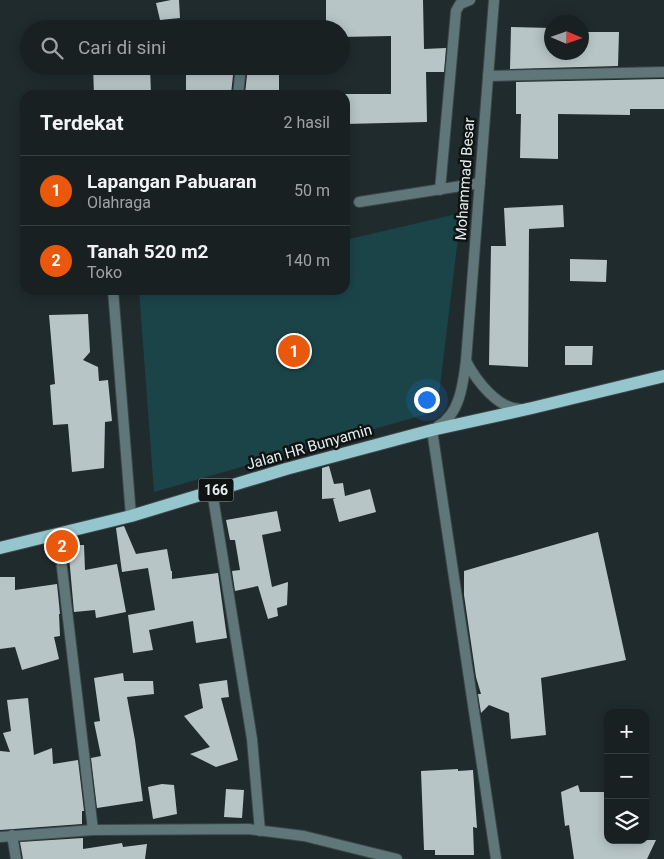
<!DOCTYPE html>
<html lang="id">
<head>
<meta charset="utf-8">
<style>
  :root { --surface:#182022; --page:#252d2f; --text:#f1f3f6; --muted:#9fa3a5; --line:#363e40; --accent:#ea580c }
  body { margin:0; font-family:Roboto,sans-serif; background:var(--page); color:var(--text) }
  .controls { position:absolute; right:15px; bottom:15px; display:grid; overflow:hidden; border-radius:10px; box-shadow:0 2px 12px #0003 }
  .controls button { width:45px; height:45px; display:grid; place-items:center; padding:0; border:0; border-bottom:1px solid var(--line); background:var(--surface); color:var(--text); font:25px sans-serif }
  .compass { position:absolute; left:544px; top:15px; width:45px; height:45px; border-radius:50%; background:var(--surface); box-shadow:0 2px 12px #0003; rotate:92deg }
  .you { position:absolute; left:426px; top:399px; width:18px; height:18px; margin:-12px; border:4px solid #fff; border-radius:50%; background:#1a73e8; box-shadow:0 0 0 8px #1a73e833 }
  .badge { display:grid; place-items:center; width:32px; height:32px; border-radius:50%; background:var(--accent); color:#fff; font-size:16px; font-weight:700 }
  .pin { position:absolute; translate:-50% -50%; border:2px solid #fff; box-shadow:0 1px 5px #0006 }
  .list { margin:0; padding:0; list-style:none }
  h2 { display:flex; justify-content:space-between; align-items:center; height:65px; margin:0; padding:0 20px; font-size:21px }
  h2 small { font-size:16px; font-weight:400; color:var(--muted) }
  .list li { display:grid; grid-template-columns:32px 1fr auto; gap:15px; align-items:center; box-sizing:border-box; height:70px; padding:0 20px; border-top:1px solid var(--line) }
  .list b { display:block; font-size:19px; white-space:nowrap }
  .list p { margin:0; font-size:16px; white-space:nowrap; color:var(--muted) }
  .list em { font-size:16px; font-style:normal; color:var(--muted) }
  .icon { flex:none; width:28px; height:28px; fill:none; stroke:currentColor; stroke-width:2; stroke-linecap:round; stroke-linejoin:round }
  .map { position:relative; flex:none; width:664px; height:859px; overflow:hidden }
  .search { position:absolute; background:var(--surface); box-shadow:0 2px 12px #0003; left:20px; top:20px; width:330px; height:55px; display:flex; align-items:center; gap:12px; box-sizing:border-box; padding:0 18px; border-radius:28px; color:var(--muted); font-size:19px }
  .panel { position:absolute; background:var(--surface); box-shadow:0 2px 12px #0003; left:20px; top:90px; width:330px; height:205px; border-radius:15px }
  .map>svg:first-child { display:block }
  .green { fill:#1b4449 }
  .building { fill:#b8c5c7 }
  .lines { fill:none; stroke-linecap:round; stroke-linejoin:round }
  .minor-casing { stroke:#3c4648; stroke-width:12 }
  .tertiary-casing { stroke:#3c4648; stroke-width:12 }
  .primary-casing { stroke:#3c4648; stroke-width:14 }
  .minor { stroke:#60777a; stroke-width:10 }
  .tertiary { stroke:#60777a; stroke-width:10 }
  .primary { stroke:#95c6cd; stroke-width:12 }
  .labels { text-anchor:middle; stroke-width:5; stroke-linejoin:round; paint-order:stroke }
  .shield { fill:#0e1313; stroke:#a5acac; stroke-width:1 }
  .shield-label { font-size:14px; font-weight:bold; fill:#e6edee }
  .street-label { font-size:15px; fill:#e6edee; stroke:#0e1313 }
</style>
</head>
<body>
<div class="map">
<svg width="664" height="859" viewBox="0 0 664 859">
  <rect width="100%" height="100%" fill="#202b2d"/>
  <path class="green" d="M 461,213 L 437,411 L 154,492 L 139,290 L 345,290 L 345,240 Z"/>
  <path class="building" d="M 171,0 L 179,0 L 180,18 L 160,20 L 156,3 Z
    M 326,0 L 423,0 L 424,49 L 446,48 L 444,72 L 426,72 L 427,122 L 345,124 L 345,94 L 391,94 L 391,36 L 341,37 L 341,29 L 326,29 Z
    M 511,27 L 552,28 L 552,52 L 582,52 L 582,32 L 619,32 L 618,66 L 510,69 Z
    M 93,66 L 150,66 L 151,95 L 94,95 Z
    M 186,66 L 234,66 L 231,94 L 186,95 Z
    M 248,66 L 279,66 L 279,95 L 245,94 Z
    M 664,79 L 664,109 L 630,109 L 630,115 L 558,114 L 558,159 L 520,158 L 521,114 L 516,114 L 516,82 Z
    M 563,205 L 564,227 L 529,229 L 528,367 L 489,365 L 491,246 L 506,246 L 504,208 Z
    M 570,259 L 607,260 L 606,282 L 570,281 Z
    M 88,314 L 90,352 L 83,360 L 98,367 L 99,381 L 108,380 L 112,421 L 105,422 L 104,468 L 72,472 L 68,424 L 53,425 L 50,385 L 55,384 L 49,315 Z
    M 565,346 L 593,346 L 592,365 L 565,365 Z
    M 329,466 L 334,484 L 343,483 L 345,496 L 370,489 L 376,512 L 339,522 L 333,499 L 336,498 L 322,499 L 322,468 Z
    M 277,511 L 281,531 L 262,535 L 272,587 L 288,582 L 287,605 L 277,608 L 278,616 L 268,619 L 258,586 L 235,591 L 232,571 L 240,570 L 235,540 L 230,540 L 226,520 Z
    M 124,526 L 136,554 L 167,549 L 171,571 L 172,571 L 172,579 L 218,573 L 227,638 L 196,643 L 193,621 L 149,630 L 153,650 L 133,653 L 128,615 L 155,610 L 148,568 L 122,572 L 116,528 Z
    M 598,532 L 626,660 L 541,678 L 546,735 L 511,739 L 509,713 L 489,705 L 481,713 L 478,694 L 481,694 L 476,677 L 464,595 L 464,571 Z
    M 68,545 L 84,545 L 85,570 L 117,564 L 126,612 L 96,618 L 95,610 L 74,612 Z
    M 0,577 L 15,577 L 15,590 L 57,584 L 60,614 L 59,614 L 60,636 L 54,637 L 59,659 L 22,670 L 15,647 L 0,649 Z
    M 123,673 L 124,681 L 153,681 L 154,694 L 127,697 L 135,740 L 143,801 L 97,808 L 91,758 L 101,756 L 94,722 L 100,721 L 94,678 Z
    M 227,680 L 229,697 L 221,698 L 238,760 L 216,767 L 190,754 L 210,747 L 184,716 L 203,708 L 199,684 Z
    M 28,698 L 34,755 L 52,748 L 53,764 L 78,760 L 84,811 L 82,811 L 82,824 L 0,830 L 0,751 L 10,752 L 3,733 L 11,731 L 7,700 Z
    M 458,769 L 458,771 L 473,770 L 477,828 L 473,827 L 474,855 L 435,855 L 435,850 L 424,850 L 421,771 Z
    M 162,784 L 174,785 L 177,814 L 153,819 L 148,787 Z
    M 578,785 L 580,792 L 608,792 L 608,840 L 656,840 L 647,859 L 574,859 L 569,825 L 565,826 L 561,792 Z
    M 226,789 L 244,790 L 242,818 L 224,817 Z
    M 83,838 L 83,849 L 122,843 L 123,847 L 147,844 L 145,859 L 23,859 L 20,842 Z"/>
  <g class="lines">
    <g class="minor-casing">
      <path id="minor" d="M 488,76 L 664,72
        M 238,95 L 241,66
        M 440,190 L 456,11 L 460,4 L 470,0
        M 359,202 L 480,183
        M 113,290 L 131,516
        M 432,430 L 496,859
        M 212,491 L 252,739 L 260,831
        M 58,534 L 93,830
        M 12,835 L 16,859
        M 0,837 L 93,830 L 248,829 L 304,836 L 397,859"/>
    </g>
    <g class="tertiary-casing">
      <path id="tertiary" d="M 466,361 C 476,380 498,410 522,409
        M 438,426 C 460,414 463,384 466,361 L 494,0"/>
    </g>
    <g class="primary-casing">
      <path id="primary" d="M 0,548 L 131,516 L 286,469 L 432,430 L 532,408 L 664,376"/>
    </g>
    <use href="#minor" class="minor"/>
    <use href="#tertiary" class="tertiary"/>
    <use href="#primary" class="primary"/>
  </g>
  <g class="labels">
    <rect class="shield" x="198.5" y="478.5" width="35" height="23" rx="4"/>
    <g class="shield-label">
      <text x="216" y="495">166</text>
    </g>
    <g class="street-label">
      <text transform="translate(465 179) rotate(-86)" y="5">Mohammad Besar</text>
      <text transform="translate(309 447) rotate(-16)" y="5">Jalan HR Bunyamin</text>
    </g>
  </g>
</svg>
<div class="controls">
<button>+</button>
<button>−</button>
<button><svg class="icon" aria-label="layers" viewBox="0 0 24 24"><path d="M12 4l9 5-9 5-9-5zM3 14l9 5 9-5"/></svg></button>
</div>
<svg class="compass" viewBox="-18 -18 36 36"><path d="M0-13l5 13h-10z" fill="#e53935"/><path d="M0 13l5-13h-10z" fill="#9fa3a5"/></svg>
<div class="you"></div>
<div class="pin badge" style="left:294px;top:351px">1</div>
<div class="pin badge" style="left:62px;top:546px">2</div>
<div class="search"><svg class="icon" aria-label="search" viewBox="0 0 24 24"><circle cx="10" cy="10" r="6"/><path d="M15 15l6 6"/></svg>Cari di sini</div>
<section class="panel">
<h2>Terdekat<small>2 hasil</small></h2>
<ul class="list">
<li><span class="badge">1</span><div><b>Lapangan Pabuaran</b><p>Olahraga</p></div><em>50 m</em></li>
<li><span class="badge">2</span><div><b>Tanah 520 m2</b><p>Toko</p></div><em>140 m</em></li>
</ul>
</section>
</div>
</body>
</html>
